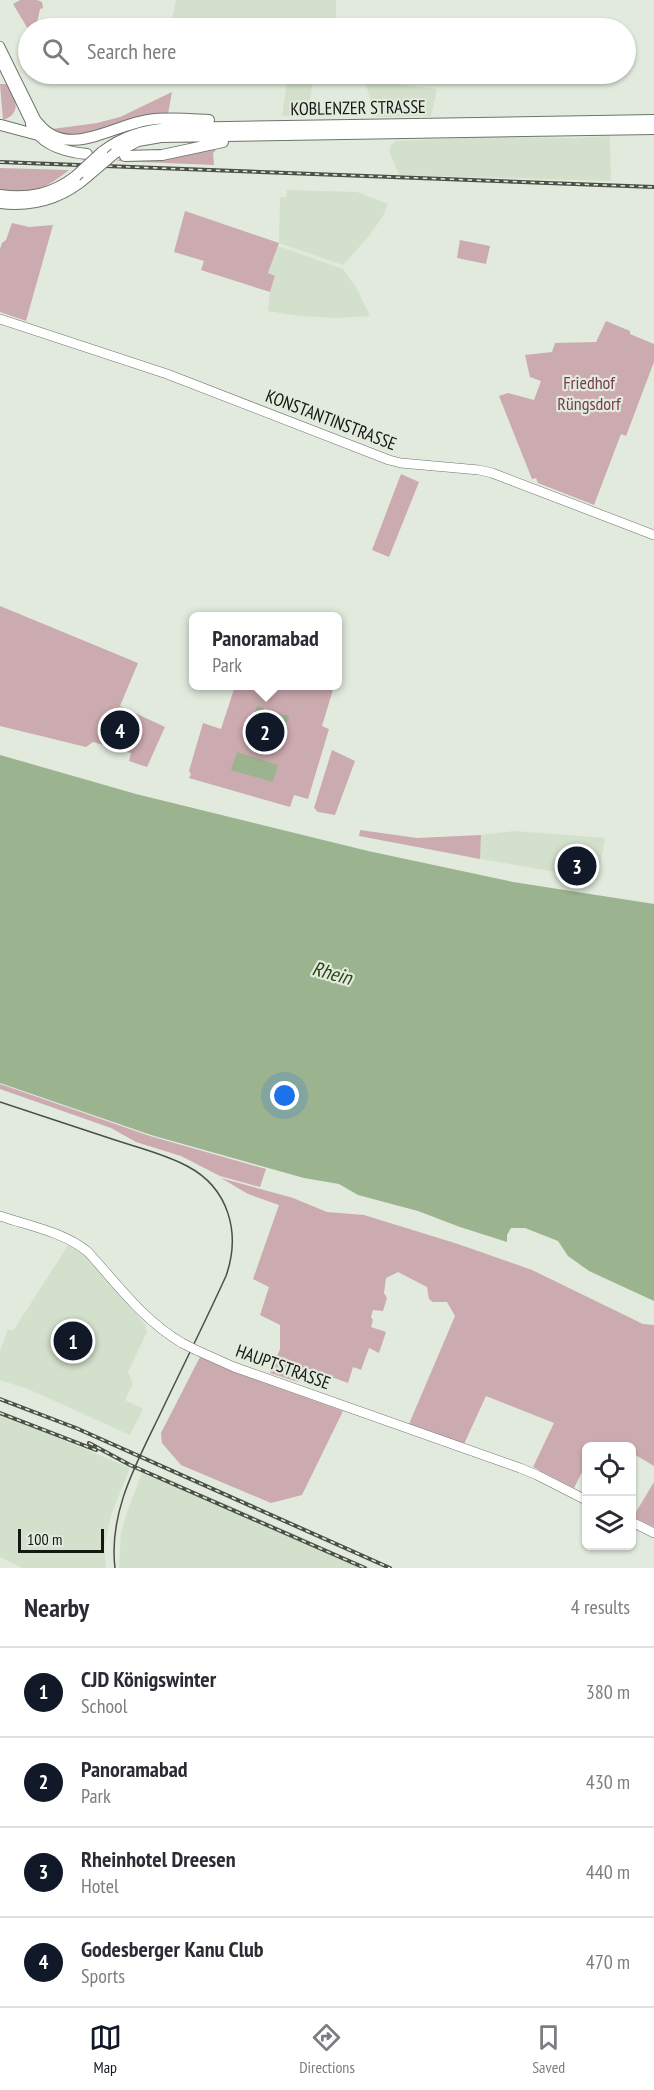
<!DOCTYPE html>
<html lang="en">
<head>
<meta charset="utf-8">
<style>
  :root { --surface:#fff; --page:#f7f7f7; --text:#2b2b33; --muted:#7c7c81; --line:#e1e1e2; --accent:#111827 }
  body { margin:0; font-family:"PT Sans Narrow",sans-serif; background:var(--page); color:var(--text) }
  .controls { position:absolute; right:18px; bottom:18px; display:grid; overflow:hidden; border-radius:9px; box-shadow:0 2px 4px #0004 }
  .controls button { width:54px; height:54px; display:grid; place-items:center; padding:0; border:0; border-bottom:2px solid var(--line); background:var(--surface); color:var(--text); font:30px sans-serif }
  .scale { position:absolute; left:18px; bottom:15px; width:86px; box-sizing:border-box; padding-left:6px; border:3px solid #141712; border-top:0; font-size:16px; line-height:21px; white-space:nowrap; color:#141712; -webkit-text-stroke:4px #e1eadc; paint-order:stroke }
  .you { position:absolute; left:285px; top:1096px; width:21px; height:21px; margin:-15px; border:4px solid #fff; border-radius:50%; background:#1a73e8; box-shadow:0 0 0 9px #1a73e833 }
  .badge { display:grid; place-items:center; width:39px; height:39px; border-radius:50%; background:var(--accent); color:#fff; font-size:20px; font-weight:700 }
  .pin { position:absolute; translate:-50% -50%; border:3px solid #fff; box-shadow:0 2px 6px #0006 }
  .popup { position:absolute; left:189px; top:612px; width:153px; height:78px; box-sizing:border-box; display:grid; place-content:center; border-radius:9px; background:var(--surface); filter:drop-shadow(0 2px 4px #0005); font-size:20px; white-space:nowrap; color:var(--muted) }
  .popup b { font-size:22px; color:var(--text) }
  .popup::after { content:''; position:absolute; left:50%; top:100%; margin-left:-12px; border:12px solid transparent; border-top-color:var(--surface) }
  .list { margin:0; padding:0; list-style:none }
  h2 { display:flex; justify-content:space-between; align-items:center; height:78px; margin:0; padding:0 24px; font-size:26px }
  h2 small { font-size:20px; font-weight:400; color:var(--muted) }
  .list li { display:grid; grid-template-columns:39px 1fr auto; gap:18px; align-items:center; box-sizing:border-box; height:90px; padding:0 24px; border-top:2px solid var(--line) }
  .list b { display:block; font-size:22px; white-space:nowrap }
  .list p { margin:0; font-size:20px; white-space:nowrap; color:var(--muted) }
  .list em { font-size:20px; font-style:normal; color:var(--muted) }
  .icon { flex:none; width:33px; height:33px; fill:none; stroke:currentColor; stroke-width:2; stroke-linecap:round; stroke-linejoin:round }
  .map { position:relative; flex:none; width:654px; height:1568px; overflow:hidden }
  .search { position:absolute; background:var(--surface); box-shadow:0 2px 4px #0004; left:18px; right:18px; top:18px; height:66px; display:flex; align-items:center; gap:15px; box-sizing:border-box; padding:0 21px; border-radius:33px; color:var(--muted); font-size:22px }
  .sheet { height:438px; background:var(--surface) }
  nav { display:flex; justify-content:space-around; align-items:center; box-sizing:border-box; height:84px; border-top:2px solid var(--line); background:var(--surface); font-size:16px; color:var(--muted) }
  nav a { display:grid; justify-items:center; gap:3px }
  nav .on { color:var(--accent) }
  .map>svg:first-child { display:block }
  .built { fill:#d3e0cc }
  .green { fill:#ccabb0 }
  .water { fill:#9bb38f }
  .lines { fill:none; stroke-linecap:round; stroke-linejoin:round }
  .tertiary-casing { stroke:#6d7569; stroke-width:10 }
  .secondary-casing { stroke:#6d7569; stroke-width:10 }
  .primary-casing { stroke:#6d7569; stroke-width:12 }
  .tertiary { stroke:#fff; stroke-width:8 }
  .secondary { stroke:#fff; stroke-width:9 }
  .primary { stroke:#fff; stroke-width:10 }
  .tram { stroke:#4a4f47; stroke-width:1.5 }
  .rail-casing { stroke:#4a4f47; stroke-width:4 }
  .rail { stroke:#e1eadc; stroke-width:1.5; stroke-dasharray:4.5; stroke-linecap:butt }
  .secondary-bridge-casing { stroke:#6d7569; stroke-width:10; stroke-linecap:butt }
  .primary-bridge-casing { stroke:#6d7569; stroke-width:12; stroke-linecap:butt }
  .secondary-bridge { stroke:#fff; stroke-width:9 }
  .primary-bridge { stroke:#fff; stroke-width:10 }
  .labels { text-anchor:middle; stroke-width:4.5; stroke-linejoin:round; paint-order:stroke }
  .street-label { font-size:18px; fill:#141712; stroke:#e1eadc }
  .park-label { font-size:18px; fill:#7a3c4b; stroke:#e1eadc }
  .water-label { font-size:20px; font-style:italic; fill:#294814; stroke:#e1eadc }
</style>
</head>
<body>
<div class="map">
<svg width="654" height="1568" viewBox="0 0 654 1568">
  <rect width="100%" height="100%" fill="#e1eadc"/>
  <path class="built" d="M 176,0 L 336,0 L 336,28 L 170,28 Z
    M 288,74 L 314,74 L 307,116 L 282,116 Z
    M 364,80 L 437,89 L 431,116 L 377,117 Z
    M 610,136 L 611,181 L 399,175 L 389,151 L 392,144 L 396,141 L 491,137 L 573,138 Z
    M 287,190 L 357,192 L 388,204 L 383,216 L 369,236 L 343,265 L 279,243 L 280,197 L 286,197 Z
    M 278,246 L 343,269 L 356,287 L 370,316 L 335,318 L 300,316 L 268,311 L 270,292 L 275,277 L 268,274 Z
    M 514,831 L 605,838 L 598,876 L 596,877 L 574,875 L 480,859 L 481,835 Z
    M 69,1244 L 85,1255 L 145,1324 L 147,1332 L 128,1372 L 133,1384 L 125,1400 L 143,1409 L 130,1435 L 28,1389 L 0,1380 L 0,1351 L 8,1329 L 13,1331 Z
    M 0,1416 L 30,1426 L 130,1468 L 111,1515 L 104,1547 L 106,1568 L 22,1568 L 0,1557 Z
    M 142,1473 L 212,1502 L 215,1499 L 370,1568 L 119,1568 L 121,1533 L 127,1512 Z"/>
  <path class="green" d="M 20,0 L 37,0 L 42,2 L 43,8 L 40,9 L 36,28 L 28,29 L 13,4 Z
    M 0,84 L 8,84 C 15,98 23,113 3,120 Z
    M 172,92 L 168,114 L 70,137 L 52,129 L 97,123 L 120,117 Z
    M 209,149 L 216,150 L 213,153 L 214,165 L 117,161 L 123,156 Z
    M 0,168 L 69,170 C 46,189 30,195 0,189 Z
    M 185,211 L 279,243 L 268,273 L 275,276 L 270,292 L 201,270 L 204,261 L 174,252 Z
    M 12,223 L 29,227 L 53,225 L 26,321 L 0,312 L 0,249 L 2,243 L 6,240 Z
    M 460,240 L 490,246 L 486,264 L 457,258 Z
    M 606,321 L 630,331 L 630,334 L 654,344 L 654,362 L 626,436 L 621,434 L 594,505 L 538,483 L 536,478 L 532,479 L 499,396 L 508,393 L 534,400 L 541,381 L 530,377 L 525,355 L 552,352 L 555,343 L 596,342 Z
    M 401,474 L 419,482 L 389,557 L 372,550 Z
    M 0,606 L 138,663 L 120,706 L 165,727 L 147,767 L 129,761 L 131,753 L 93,742 L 86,747 L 0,726 Z
    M 235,686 L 334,686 L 322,726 L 329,729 L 308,799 L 294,795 L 290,807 L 189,778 L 191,774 L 189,771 L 203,723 L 221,729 Z
    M 332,750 L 355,761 L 335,815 L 318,812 L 314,808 Z
    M 360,830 L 417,838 L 481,835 L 480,859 L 359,836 Z
    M 0,1084 L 150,1136 L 266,1169 L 260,1187 L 220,1176 L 181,1156 L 136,1142 L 111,1128 L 0,1089 Z
    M 221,1178 L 293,1198 L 327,1212 L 364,1215 L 458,1244 L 532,1270 L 643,1324 L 654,1325 L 654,1466 L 632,1453 L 632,1446 L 586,1446 L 586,1464 L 574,1488 L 533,1467 L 554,1423 L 486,1396 L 464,1444 L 409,1424 L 455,1316 L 447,1302 L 433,1302 L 429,1299 L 427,1287 L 398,1272 L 386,1278 L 384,1293 L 387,1298 L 383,1311 L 373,1310 L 371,1317 L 373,1320 L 371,1327 L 386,1332 L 379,1353 L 369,1348 L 361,1370 L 353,1367 L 348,1383 L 304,1367 L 298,1382 L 270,1373 L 280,1349 L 280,1325 L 260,1315 L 269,1287 L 253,1279 L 279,1205 L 248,1194 Z
    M 200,1357 L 229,1370 L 343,1411 L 302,1495 L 271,1503 L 181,1465 L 162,1443 L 161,1433 Z
    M 654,1482 L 654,1527 L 633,1517 Z"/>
  <path class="water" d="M 257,706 L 264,708 L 262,715 L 264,716 L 268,709 L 282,715 L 288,715 L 289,718 L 283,731 L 279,730 L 280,725 L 277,730 L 263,726 L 264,720 L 261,719 L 259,724 L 252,722 Z
    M 237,752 L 278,765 L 273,782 L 231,770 Z
    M 0,755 L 136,794 L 368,851 L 513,882 L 654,904 L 654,1301 L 589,1271 L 568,1256 L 558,1241 L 525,1228 L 511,1228 L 507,1235 L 507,1242 L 460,1227 L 418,1211 L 358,1195 L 339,1184 L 304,1178 L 151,1135 L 0,1083 Z"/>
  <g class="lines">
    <g class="tertiary-casing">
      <path id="tertiary" d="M 0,46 L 38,123
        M 0,60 L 31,124"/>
    </g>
    <g class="secondary-casing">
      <path id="secondary" d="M 0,319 L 167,374 L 389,460 L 401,463 L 479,470 L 492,473 L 654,535
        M 0,1216 C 29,1226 64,1232 88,1252 C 118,1285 143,1320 182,1343
        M 196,1350 L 234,1367 L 520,1468 L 537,1475 L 586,1500
        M 632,1522 L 654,1533"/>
    </g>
    <g class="primary-casing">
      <path id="primary" d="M 38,123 C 67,160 113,125 148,120 C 168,117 188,119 209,120
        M 31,124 C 41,145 65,152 87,154
        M 1,125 L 38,135
        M 102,152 C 123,136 144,130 171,128 L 654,120
        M 115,153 L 138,141 L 161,137 L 654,129
        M 125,156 L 162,155 L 223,142
        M 0,195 C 29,199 53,194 76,176
        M 0,203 C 34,207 62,199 88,176"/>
    </g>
    <use href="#tertiary" class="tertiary"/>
    <use href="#secondary" class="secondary"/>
    <use href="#primary" class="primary"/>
    <path class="tram" d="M 0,1102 C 36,1114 73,1126 109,1138 C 135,1147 163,1153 187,1166 C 229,1188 241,1233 226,1276 C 206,1320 184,1364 163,1408 C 139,1459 108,1510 115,1568"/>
    <g class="rail-casing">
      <path id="rail" d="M 0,162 L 654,187
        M 0,1399 L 76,1428 L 390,1568
        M 0,1413 L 96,1450
        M 89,1443 L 130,1465 L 365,1568"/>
    </g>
    <use href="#rail" class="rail"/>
    <g class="secondary-bridge-casing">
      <path id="secondary-bridge" d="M 182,1343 L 196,1350"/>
    </g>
    <g class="primary-bridge-casing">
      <path id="primary-bridge" d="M 76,176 L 102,152
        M 88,176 L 115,153"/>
    </g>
    <use href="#secondary-bridge" class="secondary-bridge"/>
    <use href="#primary-bridge" class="primary-bridge"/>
  </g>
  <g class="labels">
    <g class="street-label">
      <text transform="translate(358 108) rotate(-1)" y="6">KOBLENZER STRASSE</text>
      <text transform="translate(331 420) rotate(21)" y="6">KONSTANTINSTRASSE</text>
      <text transform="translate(283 1367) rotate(20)" y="6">HAUPTSTRASSE</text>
    </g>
    <g class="park-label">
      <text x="589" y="389">Friedhof<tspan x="589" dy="21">Rüngsdorf</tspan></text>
    </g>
    <g class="water-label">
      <text transform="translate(332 973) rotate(15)" y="7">Rhein</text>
    </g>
  </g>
</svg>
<div class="controls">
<button><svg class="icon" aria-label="locate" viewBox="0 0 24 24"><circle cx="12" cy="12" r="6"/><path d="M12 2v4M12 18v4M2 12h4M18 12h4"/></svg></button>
<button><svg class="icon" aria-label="layers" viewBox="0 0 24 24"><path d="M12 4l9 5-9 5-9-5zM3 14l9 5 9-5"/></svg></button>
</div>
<div class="scale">100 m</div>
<div class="you"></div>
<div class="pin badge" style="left:73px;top:1341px">1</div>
<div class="pin badge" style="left:265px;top:732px">2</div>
<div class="popup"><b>Panoramabad</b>Park</div>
<div class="pin badge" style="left:577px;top:866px">3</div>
<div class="pin badge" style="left:120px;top:730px">4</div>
<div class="search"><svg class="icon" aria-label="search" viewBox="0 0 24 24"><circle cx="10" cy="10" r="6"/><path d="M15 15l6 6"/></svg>Search here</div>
</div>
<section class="sheet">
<h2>Nearby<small>4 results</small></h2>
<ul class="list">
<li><span class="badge">1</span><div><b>CJD Königswinter</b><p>School</p></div><em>380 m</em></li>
<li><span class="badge">2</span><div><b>Panoramabad</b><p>Park</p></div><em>430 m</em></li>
<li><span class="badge">3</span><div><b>Rheinhotel Dreesen</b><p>Hotel</p></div><em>440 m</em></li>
<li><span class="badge">4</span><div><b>Godesberger Kanu Club</b><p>Sports</p></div><em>470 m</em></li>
</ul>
</section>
<nav>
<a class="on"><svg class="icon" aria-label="map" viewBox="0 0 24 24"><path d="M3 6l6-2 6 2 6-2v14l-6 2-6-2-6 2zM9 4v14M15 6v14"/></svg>Map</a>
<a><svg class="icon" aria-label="directions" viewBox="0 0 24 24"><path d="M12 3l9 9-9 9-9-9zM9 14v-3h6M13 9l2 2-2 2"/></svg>Directions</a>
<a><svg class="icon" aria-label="saved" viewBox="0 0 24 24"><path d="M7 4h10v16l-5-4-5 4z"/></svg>Saved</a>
</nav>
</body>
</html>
